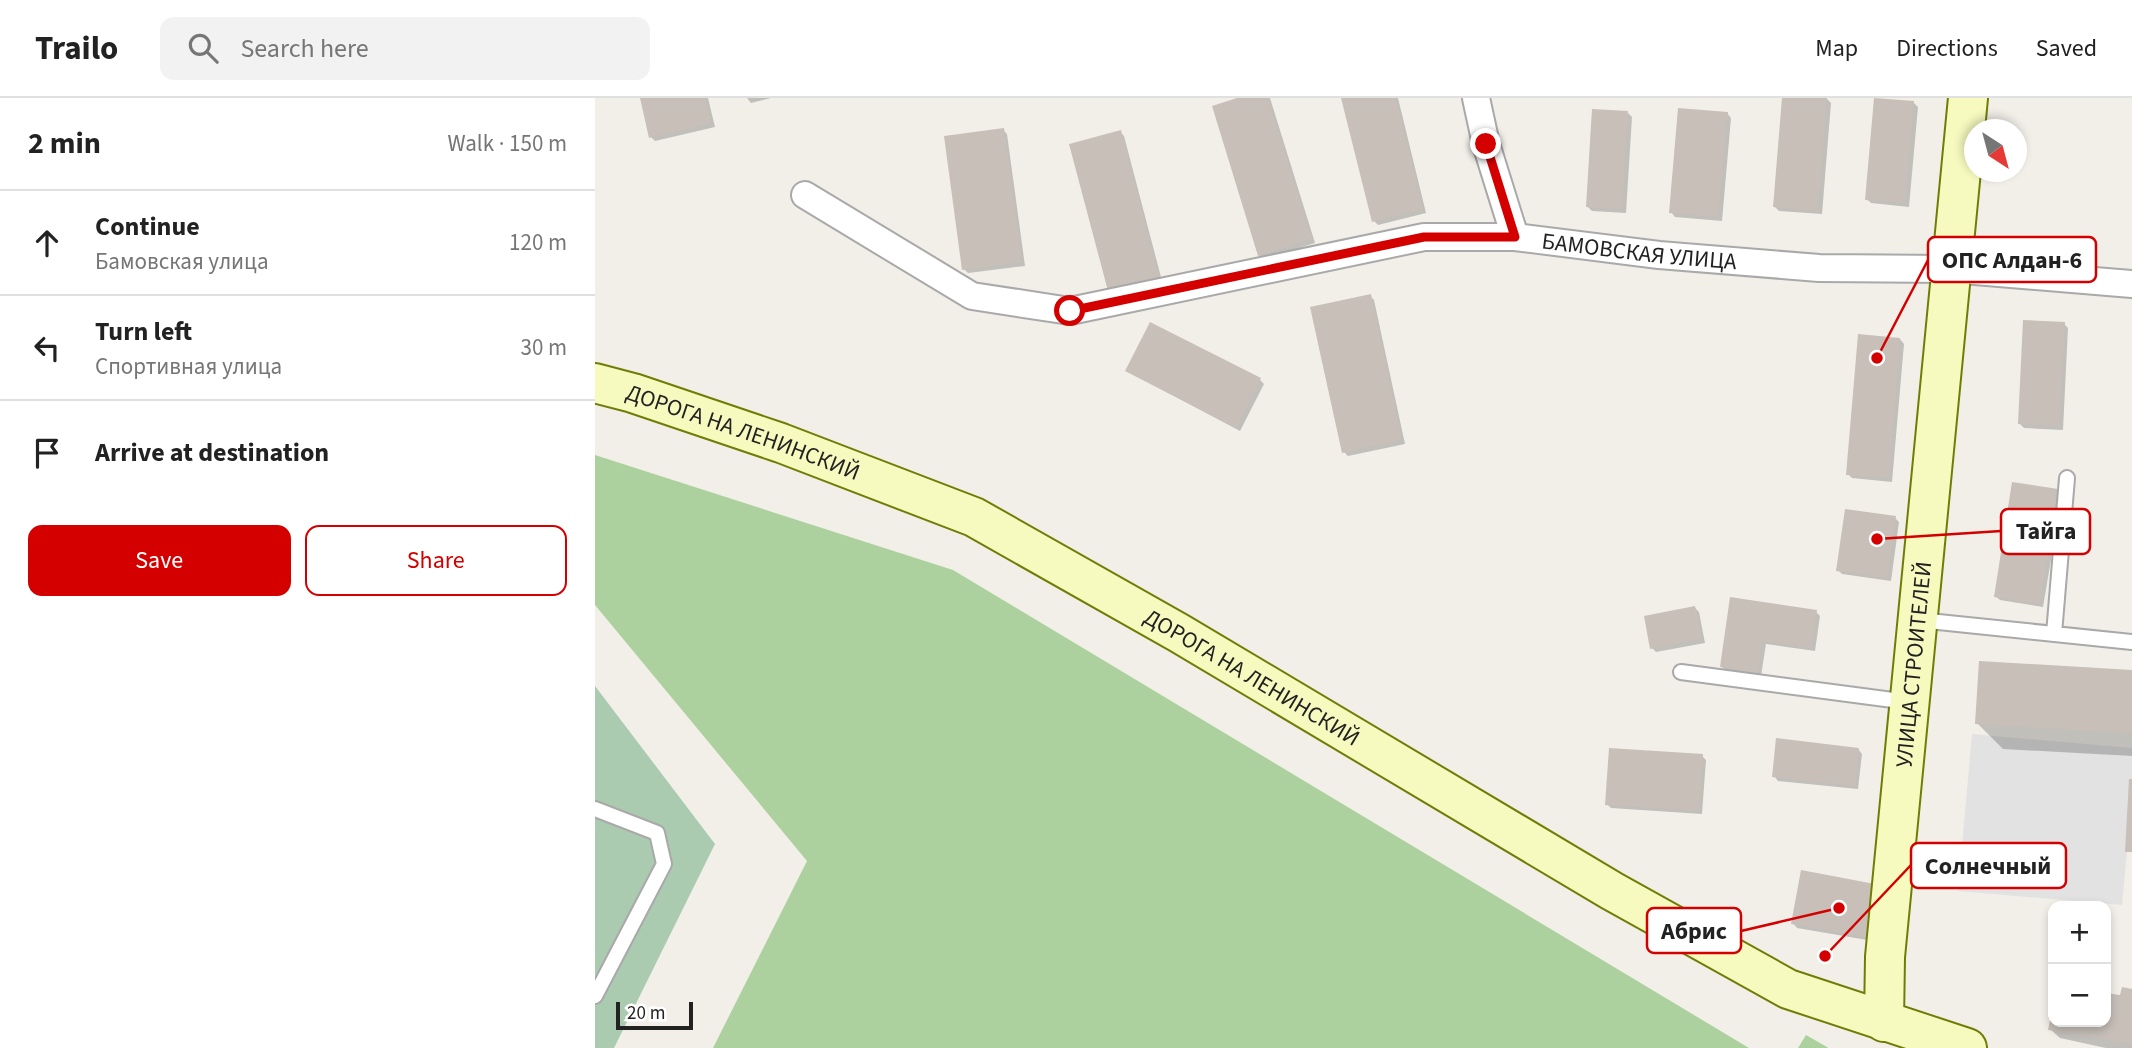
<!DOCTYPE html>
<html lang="en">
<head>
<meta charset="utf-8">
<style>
  :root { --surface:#fff; --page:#f2f2f2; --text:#222; --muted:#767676; --line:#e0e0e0; --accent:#d40000 }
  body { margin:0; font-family:"Source Sans 3",sans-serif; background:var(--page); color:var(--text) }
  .controls { position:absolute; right:21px; bottom:21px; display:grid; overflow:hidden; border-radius:14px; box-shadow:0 4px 10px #0003 }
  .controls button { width:63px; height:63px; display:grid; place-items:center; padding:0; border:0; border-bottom:2px solid var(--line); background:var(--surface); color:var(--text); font:35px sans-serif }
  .compass { position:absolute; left:1369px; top:21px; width:63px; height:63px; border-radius:50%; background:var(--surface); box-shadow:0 4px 10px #0003; rotate:144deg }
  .scale { position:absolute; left:21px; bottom:18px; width:77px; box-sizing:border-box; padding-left:7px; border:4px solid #222; border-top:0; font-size:19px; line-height:24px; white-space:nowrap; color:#222; -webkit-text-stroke:5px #fff; paint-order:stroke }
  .stop { position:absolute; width:21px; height:21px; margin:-16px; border:5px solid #d40000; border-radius:50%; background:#fff }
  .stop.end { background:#d40000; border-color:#fff; box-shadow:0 2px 7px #0008 }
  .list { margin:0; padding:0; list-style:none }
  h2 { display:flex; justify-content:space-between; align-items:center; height:91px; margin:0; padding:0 28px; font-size:30px }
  h2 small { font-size:23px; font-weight:400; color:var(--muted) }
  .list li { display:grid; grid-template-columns:46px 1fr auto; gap:21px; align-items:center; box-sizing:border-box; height:105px; padding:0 28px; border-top:2px solid var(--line) }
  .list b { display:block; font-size:26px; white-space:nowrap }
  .list p { margin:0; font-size:23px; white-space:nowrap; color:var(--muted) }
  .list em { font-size:23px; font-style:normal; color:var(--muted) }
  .actions { display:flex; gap:14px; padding:21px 28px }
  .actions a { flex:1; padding:16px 0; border:2px solid var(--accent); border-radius:14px; text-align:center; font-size:24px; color:var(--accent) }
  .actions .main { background:var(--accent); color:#fff }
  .icon { flex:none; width:38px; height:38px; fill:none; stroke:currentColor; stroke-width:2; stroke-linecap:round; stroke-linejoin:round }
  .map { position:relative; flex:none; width:1537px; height:950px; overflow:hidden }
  header { display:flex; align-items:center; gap:42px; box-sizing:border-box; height:98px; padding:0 35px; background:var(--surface); border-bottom:2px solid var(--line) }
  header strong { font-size:33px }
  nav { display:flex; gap:38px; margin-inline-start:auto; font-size:24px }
  .search { width:490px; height:63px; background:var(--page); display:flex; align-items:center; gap:18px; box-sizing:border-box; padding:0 24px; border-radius:14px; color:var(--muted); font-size:26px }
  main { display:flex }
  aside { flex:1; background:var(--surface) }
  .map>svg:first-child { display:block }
  .forest { fill:#add19e }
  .cemetery { fill:#aacbaf }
  .parking { fill:#e2e2e2 }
  .shadow { fill:#0003 }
  .building { fill:#c7bfb8 }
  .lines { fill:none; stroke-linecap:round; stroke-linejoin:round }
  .lane-casing { stroke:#a9a9a9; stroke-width:18 }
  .street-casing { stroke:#a9a9a9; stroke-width:30 }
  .secondary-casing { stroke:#707d05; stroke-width:42 }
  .lane { stroke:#fff; stroke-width:14 }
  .street { stroke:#fff; stroke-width:26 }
  .secondary { stroke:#f7fabf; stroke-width:38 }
  .route { stroke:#d40000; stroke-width:9 }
  .labels { text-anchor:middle; stroke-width:6; stroke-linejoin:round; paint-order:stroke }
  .street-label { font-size:23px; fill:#222; stroke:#fff }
  .leader { fill:none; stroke:#d40000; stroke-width:2.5 }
  .callout-dot { fill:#d40000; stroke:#fff; stroke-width:2.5 }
  .callout { fill:#fff; stroke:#d40000; stroke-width:2.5 }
  .callout-label { font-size:24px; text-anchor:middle; font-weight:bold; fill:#222 }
</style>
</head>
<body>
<header>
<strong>Trailo</strong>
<div class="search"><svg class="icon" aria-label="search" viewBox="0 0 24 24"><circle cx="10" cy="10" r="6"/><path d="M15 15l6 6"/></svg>Search here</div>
<nav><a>Map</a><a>Directions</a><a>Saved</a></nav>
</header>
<main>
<aside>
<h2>2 min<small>Walk · 150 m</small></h2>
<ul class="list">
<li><svg class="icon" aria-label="ahead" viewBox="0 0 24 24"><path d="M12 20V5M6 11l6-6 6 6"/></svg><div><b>Continue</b><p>Бамовская улица</p></div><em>120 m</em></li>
<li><svg class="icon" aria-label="left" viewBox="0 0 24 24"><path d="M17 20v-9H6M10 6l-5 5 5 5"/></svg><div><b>Turn left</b><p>Спортивная улица</p></div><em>30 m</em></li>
<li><svg class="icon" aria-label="arrive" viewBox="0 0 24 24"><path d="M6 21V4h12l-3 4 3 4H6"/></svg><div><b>Arrive at destination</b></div></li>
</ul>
<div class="actions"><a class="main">Save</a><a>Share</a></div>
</aside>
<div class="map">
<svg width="1537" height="950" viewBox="0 0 1537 950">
  <rect width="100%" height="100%" fill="#f2efe9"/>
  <path class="forest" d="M 0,357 L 358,472 L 1154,950 L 118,950 L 212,763 L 0,507 Z
    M 1211,937 L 1232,949 L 1233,950 L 1203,950 Z"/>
  <path class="cemetery" d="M 0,588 L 120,746 L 19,950 L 0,950 Z"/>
  <path class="parking" d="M 1377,636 L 1537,650 L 1537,699 L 1527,807 L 1363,793 Z"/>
  <path class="shadow" d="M 47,0 L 113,0 L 120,29 L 60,43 L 56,39 Z
    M 152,0 L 176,0 L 156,5 Z
    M 648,0 L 675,0 L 720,145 L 668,161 L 664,157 Z
    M 748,0 L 803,0 L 831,115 L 783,127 L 779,123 Z
    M 1189,0 L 1232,1 L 1236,5 L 1227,116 L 1184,113 L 1180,109 Z
    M 1318,4 L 1323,9 L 1314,109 L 1276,105 L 1272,101 Z
    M 1033,15 L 1037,19 L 1031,115 L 997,113 L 992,108 Z
    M 1132,15 L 1136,20 L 1127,123 L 1080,119 L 1076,114 Z
    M 408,32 L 412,36 L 430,168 L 373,175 L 369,171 Z
    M 525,34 L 529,38 L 567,183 L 519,196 Z
    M 775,198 L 779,202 L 810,346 L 753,358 L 749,354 Z
    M 1469,226 L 1473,230 L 1468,332 L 1429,330 L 1425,326 Z
    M 1305,241 L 1309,246 L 1297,384 L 1257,380 L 1253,376 Z
    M 532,273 L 665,282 L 669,286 L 645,333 Z
    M 1462,393 L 1467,397 L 1448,509 L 1405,502 L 1400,498 Z
    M 1300,420 L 1304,424 L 1296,483 L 1247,476 L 1243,472 Z
    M 1137,501 L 1221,514 L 1225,518 L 1220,553 L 1171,546 L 1166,578 L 1131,573 L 1127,569 Z
    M 1100,510 L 1104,514 L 1110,545 L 1061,554 L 1057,550 Z
    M 1537,574 L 1537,658 L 1408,651 L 1382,625 Z
    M 1263,651 L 1267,656 L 1263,691 L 1183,683 L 1179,678 Z
    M 1107,658 L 1111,662 L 1107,716 L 1016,710 L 1012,706 Z
    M 1208,774 L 1278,843 L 1202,830 L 1198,825 Z
    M 1537,893 L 1537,950 L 1511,950 L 1465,940 L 1455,931 L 1458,915 L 1458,924 L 1511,924 L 1511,897 L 1526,899 Z"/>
  <path class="building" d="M 45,0 L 110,0 L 116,25 L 54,40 Z
    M 642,0 L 673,0 L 717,141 L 663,158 L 617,8 Z
    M 746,0 L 801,0 L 828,111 L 777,124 Z
    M 1187,0 L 1232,0 L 1223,113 L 1178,109 Z
    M 1279,0 L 1319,3 L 1310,105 L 1270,102 Z
    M 1083,10 L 1133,14 L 1123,119 L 1074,115 Z
    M 997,11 L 1033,13 L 1027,111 L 991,109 Z
    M 409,30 L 427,164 L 367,172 L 349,38 Z
    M 526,32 L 564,179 L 513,193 L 474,46 Z
    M 776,196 L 807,342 L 747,355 L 715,209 Z
    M 1428,222 L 1470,224 L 1464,328 L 1423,326 Z
    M 555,224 L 666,280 L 641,330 L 530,273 Z
    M 1263,236 L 1305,240 L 1294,380 L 1251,377 Z
    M 1417,384 L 1463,391 L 1445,506 L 1399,499 Z
    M 1250,411 L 1301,418 L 1292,480 L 1241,473 Z
    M 1135,499 L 1222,512 L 1216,550 L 1167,543 L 1163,575 L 1125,569 Z
    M 1100,508 L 1107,541 L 1055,551 L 1049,518 Z
    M 1384,563 L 1537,572 L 1537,635 L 1380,626 Z
    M 1181,640 L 1264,650 L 1260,688 L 1177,679 Z
    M 1014,650 L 1108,656 L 1104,713 L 1010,707 Z
    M 1534,681 L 1537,681 L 1537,754 L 1530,754 Z
    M 1206,772 L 1285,787 L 1275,840 L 1196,826 Z
    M 1527,889 L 1537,891 L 1537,946 L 1453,932 L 1457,913 L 1458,924 L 1511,924 L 1511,895 L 1525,897 Z"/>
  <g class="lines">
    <g class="lane-casing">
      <path id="lane" d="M 1324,522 L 1537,544
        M 1459,536 L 1472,380
        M 1086,574 L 1313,604
        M 0,711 L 62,735 L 69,766 L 0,898"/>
    </g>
    <g class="street-casing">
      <g id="street">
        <path d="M 881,0 L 891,46 L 920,139"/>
        <path id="s1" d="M 210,97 L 377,198 L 475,213 L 829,139 L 920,139 L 1064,157 L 1224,170 L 1356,171 L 1537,186"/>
      </g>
    </g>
    <g class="secondary-casing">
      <g id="secondary">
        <path id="s2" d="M 0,285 L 38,295 L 186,345 L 379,419 L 584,535 L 1017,793 L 1193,891 L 1372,950"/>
        <path id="s3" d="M 1289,924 L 1290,859 L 1373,0"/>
      </g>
    </g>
    <use href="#lane" class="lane"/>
    <use href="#street" class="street"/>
    <use href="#secondary" class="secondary"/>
  </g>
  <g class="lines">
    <path class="route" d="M 475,213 L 829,139 L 920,139 L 891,46"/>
  </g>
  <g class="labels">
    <g class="street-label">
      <text dy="8" stroke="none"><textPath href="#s1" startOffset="872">БАМОВСКАЯ УЛИЦА</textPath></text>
      <text dy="8" stroke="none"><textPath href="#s2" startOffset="156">ДОРОГА НА ЛЕНИНСКИЙ</textPath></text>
      <text dy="8" stroke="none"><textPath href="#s3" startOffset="359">УЛИЦА СТРОИТЕЛЕЙ</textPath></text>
      <text dy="8" stroke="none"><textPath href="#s2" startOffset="723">ДОРОГА НА ЛЕНИНСКИЙ</textPath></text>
    </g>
  </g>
  <path class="leader" d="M1282 260L1333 162M1282 441L1406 433M1230 858L1316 767M1244 810L1146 833"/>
  <g class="callout-dot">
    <circle cx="1282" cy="260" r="7"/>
    <circle cx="1282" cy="441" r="7"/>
    <circle cx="1230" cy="858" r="7"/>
    <circle cx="1244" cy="810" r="7"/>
  </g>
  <g class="callout">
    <rect x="1333" y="139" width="168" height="45" rx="7"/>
    <rect x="1406" y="411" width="89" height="45" rx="7"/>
    <rect x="1316" y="745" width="155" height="45" rx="7"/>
    <rect x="1052" y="810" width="94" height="45" rx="7"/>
  </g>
  <g class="callout-label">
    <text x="1417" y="170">ОПС Алдан-6</text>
    <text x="1451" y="441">Тайга</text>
    <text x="1393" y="776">Солнечный</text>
    <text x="1099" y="841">Абрис</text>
  </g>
</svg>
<div class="controls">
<button>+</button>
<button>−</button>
</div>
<svg class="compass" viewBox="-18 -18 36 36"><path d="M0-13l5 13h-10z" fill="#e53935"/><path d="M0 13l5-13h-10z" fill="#767676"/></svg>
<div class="scale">20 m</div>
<div class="stop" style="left:475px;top:213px"></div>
<div class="stop end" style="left:891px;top:46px"></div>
</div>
</main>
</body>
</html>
